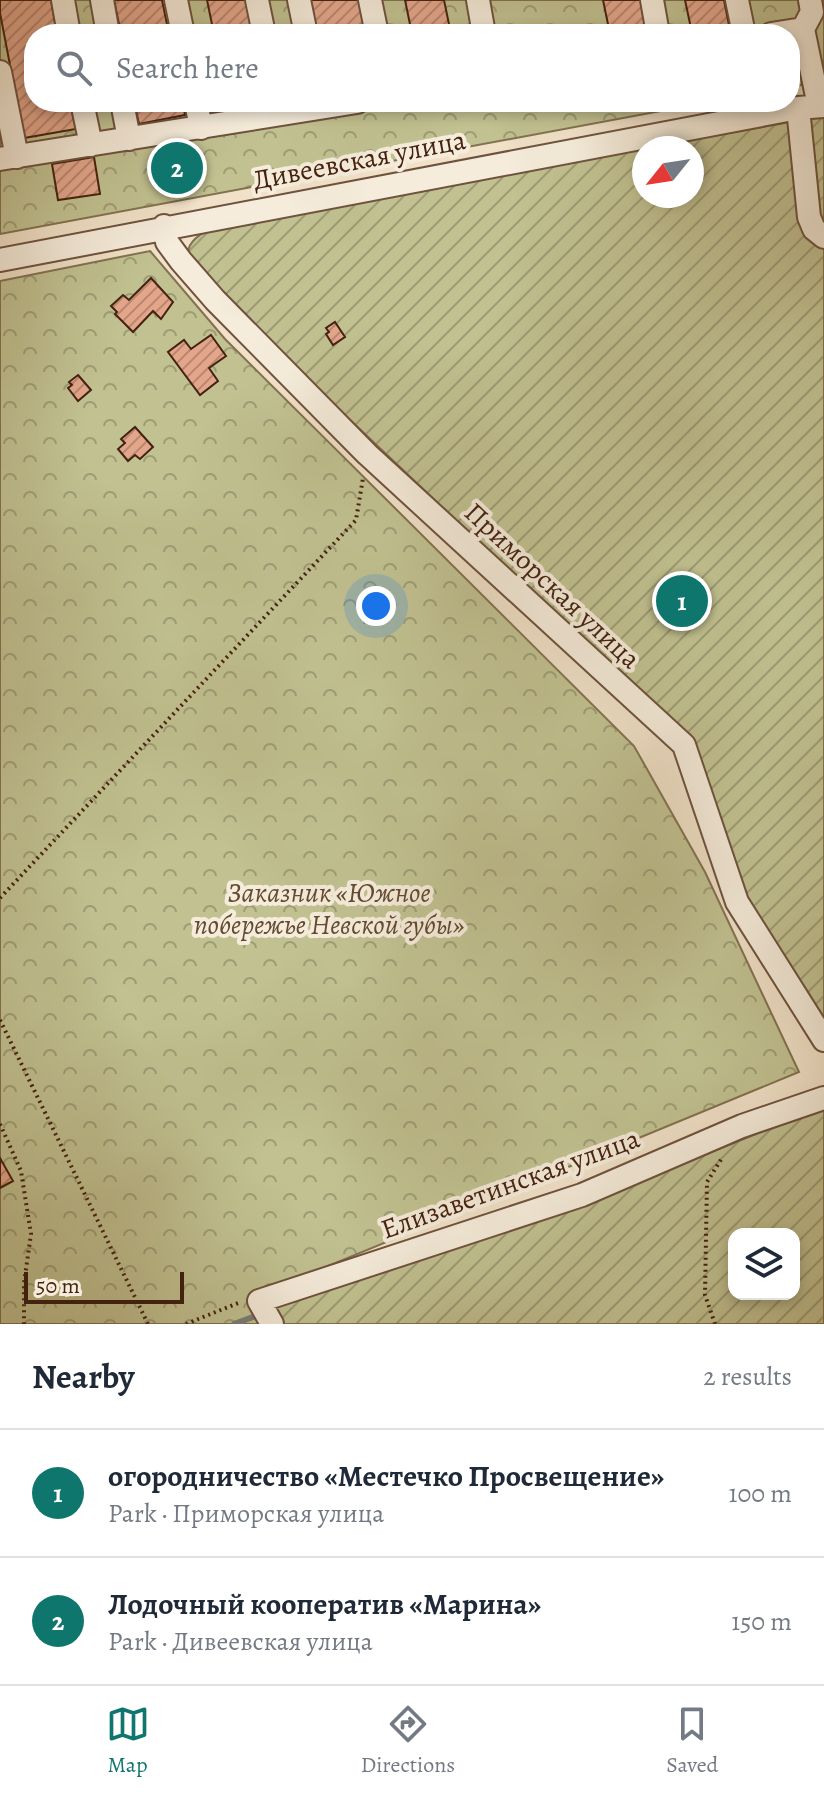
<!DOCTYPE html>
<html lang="en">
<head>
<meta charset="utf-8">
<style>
  :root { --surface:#fff; --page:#f2f2f3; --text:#1f2937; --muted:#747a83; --line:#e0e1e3; --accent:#0f766e }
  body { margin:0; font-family:Alegreya,serif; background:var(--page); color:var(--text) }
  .controls { position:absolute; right:24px; bottom:24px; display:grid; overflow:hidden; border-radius:16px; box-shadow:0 4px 12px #0003 }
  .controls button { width:72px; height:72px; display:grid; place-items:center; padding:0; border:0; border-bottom:2px solid var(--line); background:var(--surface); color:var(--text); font:40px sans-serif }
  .compass { position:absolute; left:632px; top:136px; width:72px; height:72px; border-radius:50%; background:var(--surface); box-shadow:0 4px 12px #0003; rotate:240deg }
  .scale { position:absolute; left:24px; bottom:20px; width:160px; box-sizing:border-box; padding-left:8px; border:4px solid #442210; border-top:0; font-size:22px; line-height:28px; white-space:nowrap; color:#442210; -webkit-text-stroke:6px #f5ecdb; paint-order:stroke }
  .you { position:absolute; left:376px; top:606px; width:28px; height:28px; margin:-20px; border:6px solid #fff; border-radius:50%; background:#1a73e8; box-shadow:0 0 0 12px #1a73e833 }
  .badge { display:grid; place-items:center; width:52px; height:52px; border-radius:50%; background:var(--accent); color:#fff; font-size:26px; font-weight:700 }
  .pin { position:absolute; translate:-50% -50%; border:4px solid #fff; box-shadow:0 2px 8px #0006 }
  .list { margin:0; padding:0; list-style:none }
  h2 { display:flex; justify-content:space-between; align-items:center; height:104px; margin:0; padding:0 32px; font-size:34px }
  h2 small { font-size:26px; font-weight:400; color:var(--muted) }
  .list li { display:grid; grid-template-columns:52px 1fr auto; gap:24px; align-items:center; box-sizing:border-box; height:128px; padding:0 32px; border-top:2px solid var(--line) }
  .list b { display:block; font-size:30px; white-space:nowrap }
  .list p { margin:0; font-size:26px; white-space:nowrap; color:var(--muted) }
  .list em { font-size:26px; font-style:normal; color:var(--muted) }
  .icon { flex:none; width:44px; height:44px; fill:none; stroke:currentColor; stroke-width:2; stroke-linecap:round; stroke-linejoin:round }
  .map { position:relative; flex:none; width:824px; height:1324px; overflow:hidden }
  .search { position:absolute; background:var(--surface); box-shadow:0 4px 12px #0003; left:24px; right:24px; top:24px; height:88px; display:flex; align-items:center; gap:20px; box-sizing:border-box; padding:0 28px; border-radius:32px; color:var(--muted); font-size:30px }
  .sheet { height:360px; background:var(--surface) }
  nav { display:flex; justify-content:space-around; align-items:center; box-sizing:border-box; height:112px; border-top:2px solid var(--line); background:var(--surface); font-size:22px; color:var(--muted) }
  nav a { display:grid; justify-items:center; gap:4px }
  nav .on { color:var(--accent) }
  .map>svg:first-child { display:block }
  .park { fill:url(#park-crowns); stroke:#827250; stroke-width:2 }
  .garden { fill:url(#garden-furrows); stroke:#827250; stroke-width:2; fill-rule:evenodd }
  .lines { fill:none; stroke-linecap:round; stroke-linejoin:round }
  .stream { stroke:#7a7e79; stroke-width:6 }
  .building { fill:url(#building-hatch); stroke:#442210; stroke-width:2 }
  .minor-casing { stroke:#6f523e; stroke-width:26 }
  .path { stroke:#442210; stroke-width:4; stroke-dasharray:2 4; stroke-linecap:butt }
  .minor { stroke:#f5ecdb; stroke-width:22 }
  .labels { text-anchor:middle; stroke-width:8; stroke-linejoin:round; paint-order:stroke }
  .street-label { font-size:28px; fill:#442210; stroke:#f5ecdb }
  .park-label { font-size:28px; font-style:italic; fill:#634a30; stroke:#f5ecdb }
</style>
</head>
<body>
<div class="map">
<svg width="824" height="1324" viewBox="0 0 824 1324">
  <defs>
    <pattern id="park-crowns" width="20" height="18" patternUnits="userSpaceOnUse" patternTransform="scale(2)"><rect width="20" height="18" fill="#c1c191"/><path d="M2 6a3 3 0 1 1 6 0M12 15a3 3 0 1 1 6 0" fill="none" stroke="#9e9c75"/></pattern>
    <pattern id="garden-furrows" width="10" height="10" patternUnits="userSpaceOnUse" patternTransform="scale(2)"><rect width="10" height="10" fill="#c1c191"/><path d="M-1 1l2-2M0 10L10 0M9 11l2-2" fill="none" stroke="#9e9c75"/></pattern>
    <pattern id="building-hatch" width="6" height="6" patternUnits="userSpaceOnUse" patternTransform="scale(2)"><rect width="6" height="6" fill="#e3a68b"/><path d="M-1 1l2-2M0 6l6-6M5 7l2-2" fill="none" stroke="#ba8770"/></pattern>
  </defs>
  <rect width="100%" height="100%" fill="#f0e1c8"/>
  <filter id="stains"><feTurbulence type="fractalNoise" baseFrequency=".0025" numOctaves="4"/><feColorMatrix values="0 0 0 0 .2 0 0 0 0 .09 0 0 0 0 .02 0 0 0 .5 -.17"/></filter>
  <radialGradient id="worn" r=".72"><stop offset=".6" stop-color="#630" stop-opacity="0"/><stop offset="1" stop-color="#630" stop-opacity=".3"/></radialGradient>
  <path class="park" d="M 0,0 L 824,0 L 824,81 L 790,87 L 790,34 L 34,34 L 34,102 L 709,102 L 0,234 Z
    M 150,251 L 225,339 L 634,746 L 705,872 L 799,1072 L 248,1299 L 261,1324 L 0,1324 L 0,281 Z"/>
  <path class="garden" d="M 824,116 L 824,1025 L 746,899 L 695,746 L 220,297 C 193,264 165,249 219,224 ZM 644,148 L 692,148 L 692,196 L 644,196 Z
    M 824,1107 L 824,1324 L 280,1324 L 269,1304 L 581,1204 ZM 734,1234 L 794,1234 L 794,1294 L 734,1294 Z"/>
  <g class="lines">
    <path class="stream" d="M 234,1324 L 261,1314"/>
  </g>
  <path class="building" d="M 0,0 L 51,0 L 57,34 L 34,34 L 34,102 L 70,102 L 76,129 L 24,138 L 0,13 Z
    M 114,0 L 162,0 L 169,34 L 121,34 Z
    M 207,0 L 248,0 L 254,34 L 214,34 Z
    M 310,0 L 361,0 L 368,34 L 317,34 Z
    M 405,0 L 444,0 L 451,34 L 412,34 Z
    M 603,0 L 641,0 L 647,34 L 610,34 Z
    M 685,0 L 724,0 L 729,25 L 692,33 Z
    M 134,102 L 183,102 L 185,115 L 139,124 Z
    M 228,102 L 268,102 L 269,103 L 230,110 Z
    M 94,157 L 100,194 L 58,200 L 52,164 Z
    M 151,278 L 173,302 L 161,319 L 153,311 L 133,332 L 115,314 L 117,312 L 111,306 L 123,295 L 129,300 Z
    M 335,322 L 345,337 L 333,345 L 326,334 L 329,332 L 326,328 Z
    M 211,335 L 226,356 L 209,368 L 218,381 L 200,395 L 168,352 L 184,340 L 191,349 Z
    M 78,375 L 91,390 L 78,401 L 68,388 L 72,385 L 69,382 Z
    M 135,427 L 153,447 L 140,459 L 135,455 L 128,461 L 118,449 L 125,443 L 121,439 Z
    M 0,1158 L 13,1181 L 0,1188 Z"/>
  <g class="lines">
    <g class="minor-casing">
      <path id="minor" d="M 63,0 L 69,34
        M 102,0 L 108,34
        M 176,0 L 183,34
        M 257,0 L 264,34
        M 299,0 L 306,34
        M 370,0 L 377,34
        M 478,0 L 484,34
        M 652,0 L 658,34
        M 737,0 L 744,34
        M 803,29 L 812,12 L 810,0
        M 771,34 L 803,29 L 819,106
        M 0,72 L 17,157
        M 82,102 L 91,145
        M 122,102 L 129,139
        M 196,102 L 201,128
        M 798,108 L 809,217 L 814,229 L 824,237
        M 0,159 L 357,102
        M 164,226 L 167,242 L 181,261 L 215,300 L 367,454 L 684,745 L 737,902 L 824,1040
        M 0,260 L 798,108 L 824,106
        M 272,1324 L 259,1301 L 582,1195 L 742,1126 L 824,1098"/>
    </g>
    <path class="path" d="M 0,898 L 356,520 L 363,478
      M 0,1020 L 148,1324
      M 0,1124 L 21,1171 L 31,1234 L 24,1283 L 24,1324
      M 186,1324 L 238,1303
      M 715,1324 L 705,1295 L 707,1182 L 722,1158"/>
    <use href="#minor" class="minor"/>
  </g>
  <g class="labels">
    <g class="street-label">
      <text transform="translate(359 159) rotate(-11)" y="10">Дивеевская улица</text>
      <text transform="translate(553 585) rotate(43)" y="10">Приморская улица</text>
      <text transform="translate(510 1183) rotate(-20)" y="10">Елизаветинская улица</text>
    </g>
    <g class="park-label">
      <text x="329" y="902">Заказник «Южное<tspan x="329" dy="32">побережье Невской губы»</tspan></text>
    </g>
  </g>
  <rect width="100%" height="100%" filter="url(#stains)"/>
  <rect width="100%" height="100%" fill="url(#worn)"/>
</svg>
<div class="controls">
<button><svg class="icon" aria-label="layers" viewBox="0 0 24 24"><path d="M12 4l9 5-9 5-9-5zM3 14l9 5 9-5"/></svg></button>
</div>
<svg class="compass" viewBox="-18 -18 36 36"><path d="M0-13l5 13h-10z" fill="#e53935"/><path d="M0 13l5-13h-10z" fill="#747a83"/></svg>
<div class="scale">50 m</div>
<div class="you"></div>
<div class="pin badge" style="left:682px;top:601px">1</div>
<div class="pin badge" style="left:177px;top:168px">2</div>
<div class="search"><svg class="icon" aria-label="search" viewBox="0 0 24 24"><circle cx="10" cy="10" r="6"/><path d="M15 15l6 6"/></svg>Search here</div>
</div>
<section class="sheet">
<h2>Nearby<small>2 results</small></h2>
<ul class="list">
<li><span class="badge">1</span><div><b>огородничество «Местечко Просвещение»</b><p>Park · Приморская улица</p></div><em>100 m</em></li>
<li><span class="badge">2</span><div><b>Лодочный кооператив «Марина»</b><p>Park · Дивеевская улица</p></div><em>150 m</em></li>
</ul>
</section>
<nav>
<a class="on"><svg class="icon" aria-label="map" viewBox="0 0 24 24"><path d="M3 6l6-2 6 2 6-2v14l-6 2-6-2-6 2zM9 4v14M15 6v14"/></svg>Map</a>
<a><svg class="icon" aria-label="directions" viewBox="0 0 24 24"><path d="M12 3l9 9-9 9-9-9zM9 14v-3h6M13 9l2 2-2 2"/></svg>Directions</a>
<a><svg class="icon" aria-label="saved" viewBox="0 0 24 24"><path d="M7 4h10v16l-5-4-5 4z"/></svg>Saved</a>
</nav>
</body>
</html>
